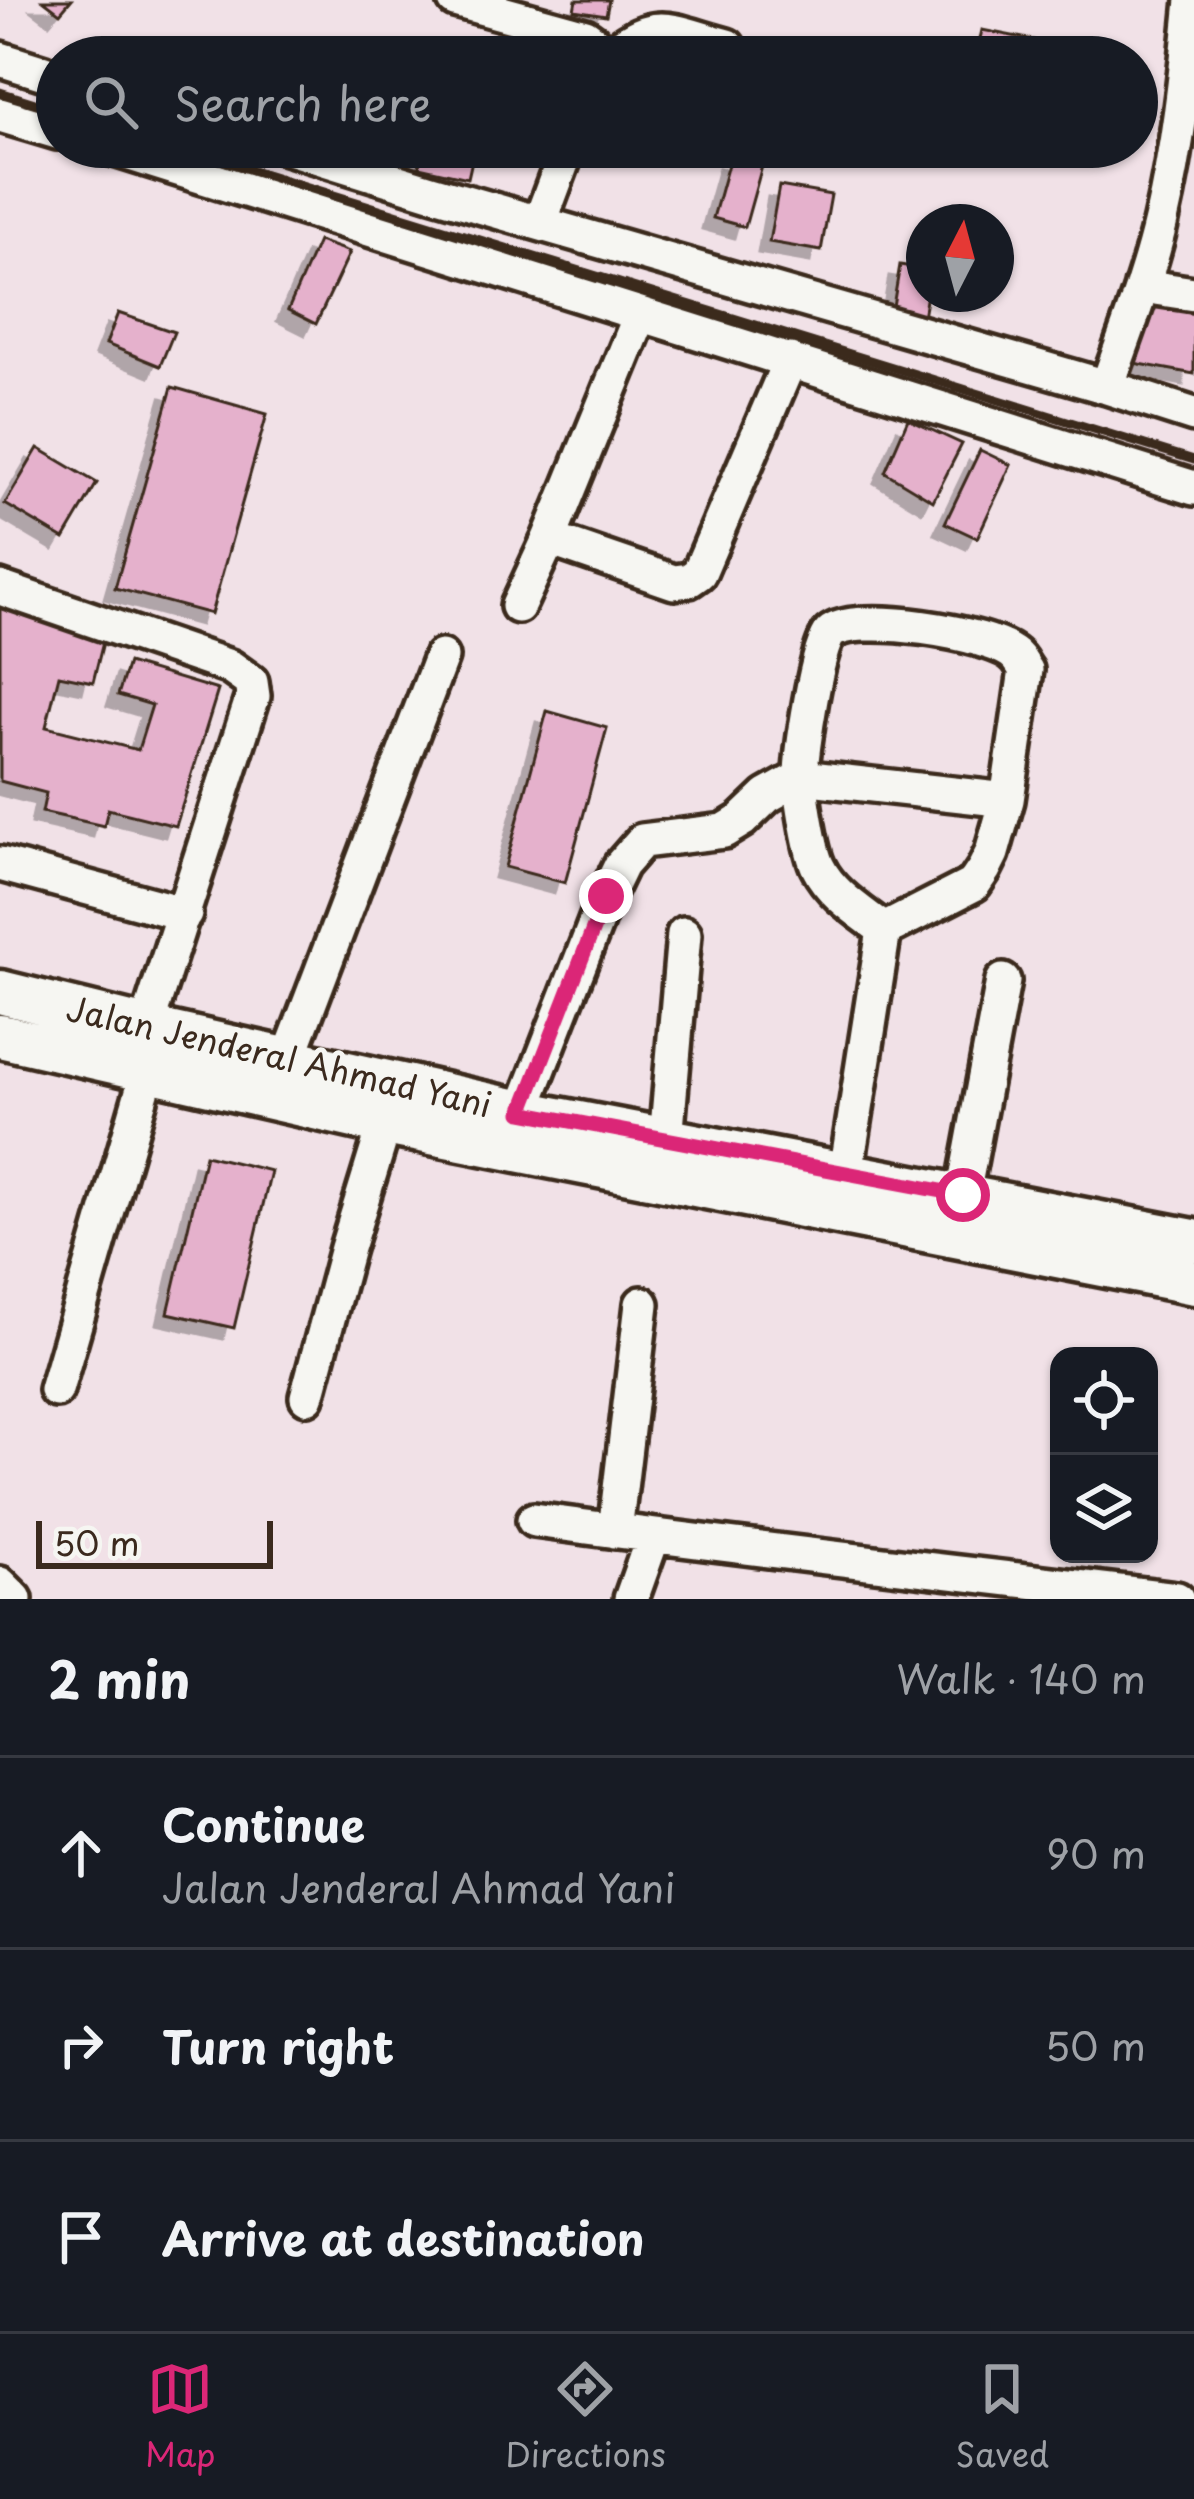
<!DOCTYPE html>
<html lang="en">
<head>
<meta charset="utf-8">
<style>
  :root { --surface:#171b24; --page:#20242c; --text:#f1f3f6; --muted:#9ea1a6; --line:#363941; --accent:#db2777 }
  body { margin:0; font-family:"Playpen Sans",sans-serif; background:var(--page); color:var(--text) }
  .controls { position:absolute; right:36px; bottom:36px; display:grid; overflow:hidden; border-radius:24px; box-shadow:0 3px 9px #0004 }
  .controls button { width:108px; height:108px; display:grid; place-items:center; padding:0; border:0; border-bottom:3px solid var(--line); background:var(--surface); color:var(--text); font:60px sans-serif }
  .compass { position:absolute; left:906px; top:204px; width:108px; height:108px; border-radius:50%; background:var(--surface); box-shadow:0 3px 9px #0004; rotate:6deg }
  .scale { position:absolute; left:36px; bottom:30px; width:237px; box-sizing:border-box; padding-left:12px; border:6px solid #3b2a1e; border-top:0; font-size:33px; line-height:42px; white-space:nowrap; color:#3b2a1e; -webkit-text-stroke:9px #f6f6f2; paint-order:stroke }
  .stop { position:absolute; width:36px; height:36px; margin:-27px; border:9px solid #db2777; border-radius:50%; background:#fff }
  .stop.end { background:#db2777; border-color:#fff; box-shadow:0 3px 12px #0008 }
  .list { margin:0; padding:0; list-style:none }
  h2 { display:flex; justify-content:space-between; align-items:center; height:156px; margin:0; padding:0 48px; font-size:51px }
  h2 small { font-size:39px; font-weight:400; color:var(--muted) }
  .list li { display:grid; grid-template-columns:78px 1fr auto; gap:36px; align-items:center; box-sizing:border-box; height:192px; padding:0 48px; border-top:3px solid var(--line) }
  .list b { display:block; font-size:45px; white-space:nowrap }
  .list p { margin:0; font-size:39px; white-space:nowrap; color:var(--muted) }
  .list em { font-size:39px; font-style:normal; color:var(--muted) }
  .icon { flex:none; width:66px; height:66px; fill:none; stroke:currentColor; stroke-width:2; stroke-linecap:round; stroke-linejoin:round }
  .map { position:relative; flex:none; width:1194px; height:1599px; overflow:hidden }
  .search { position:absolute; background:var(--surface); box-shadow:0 3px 9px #0004; left:36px; right:36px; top:36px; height:132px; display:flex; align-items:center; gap:30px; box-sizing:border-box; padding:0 42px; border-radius:66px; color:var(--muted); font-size:45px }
  .sheet { height:732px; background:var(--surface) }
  nav { display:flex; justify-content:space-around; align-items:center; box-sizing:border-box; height:168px; border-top:3px solid var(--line); background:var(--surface); font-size:33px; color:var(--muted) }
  nav a { display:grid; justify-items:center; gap:6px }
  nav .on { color:var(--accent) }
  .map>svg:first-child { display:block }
  .building { fill:#e5b1cc; stroke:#3b2a1e; stroke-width:3; filter:url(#shadow) }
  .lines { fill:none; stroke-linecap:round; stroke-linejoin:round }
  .minor-casing { stroke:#3b2a1e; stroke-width:42 }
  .major-casing { stroke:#3b2a1e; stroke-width:51 }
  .minor { stroke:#f6f6f2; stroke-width:33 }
  .major { stroke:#f6f6f2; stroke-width:42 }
  .rail { stroke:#3b2a1e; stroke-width:9 }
  .route { stroke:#db2777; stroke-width:15 }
  .labels { text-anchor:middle; stroke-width:10; stroke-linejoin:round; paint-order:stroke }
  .street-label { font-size:33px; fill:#3b2a1e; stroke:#f6f6f2 }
</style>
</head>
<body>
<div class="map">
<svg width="1194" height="1599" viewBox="0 0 1194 1599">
  <defs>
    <filter id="shadow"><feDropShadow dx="-11" dy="11" stdDeviation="0" flood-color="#0004"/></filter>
  </defs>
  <rect width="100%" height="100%" fill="#f1e1e7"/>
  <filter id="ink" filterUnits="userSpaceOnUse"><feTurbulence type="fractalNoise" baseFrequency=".00833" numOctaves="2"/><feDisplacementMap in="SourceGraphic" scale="24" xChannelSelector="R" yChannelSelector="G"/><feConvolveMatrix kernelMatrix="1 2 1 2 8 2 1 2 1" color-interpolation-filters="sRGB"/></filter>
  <g filter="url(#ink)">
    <path class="building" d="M 43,0 L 71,0 L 60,13 Z
      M 576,0 L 609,0 L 606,15 L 574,10 Z
      M 982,30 L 1043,42 L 1040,57 L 976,57 Z
      M 846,48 L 882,57 L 844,57 Z
      M 423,147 L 475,147 L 468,178 L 419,167 Z
      M 730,157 L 762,166 L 745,227 L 713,218 Z
      M 779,186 L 831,195 L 821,251 L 769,242 Z
      M 318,241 L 350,252 L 316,324 L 288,310 Z
      M 900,265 L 924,269 L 924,294 L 927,294 L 923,317 L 892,312 Z
      M 1145,299 L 1194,308 L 1194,374 L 1134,363 Z
      M 118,313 L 174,332 L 160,366 L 106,344 Z
      M 172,387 L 267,414 L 211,614 L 115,588 Z
      M 908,419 L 962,444 L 933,501 L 885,472 Z
      M 38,448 L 97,483 L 64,539 L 5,504 Z
      M 980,450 L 1011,465 L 977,538 L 945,523 Z
      M 0,603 L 106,630 L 93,682 L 59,675 L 46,727 L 138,750 L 152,705 L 118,695 L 128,663 L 218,690 L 176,826 L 108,809 L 104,826 L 42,812 L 46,793 L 0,781 Z
      M 547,711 L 607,728 L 565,883 L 505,867 Z
      M 205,1155 L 271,1171 L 234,1328 L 168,1313 Z"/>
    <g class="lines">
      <g class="minor-casing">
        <path id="minor" d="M 455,0 L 585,36 L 592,41 L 598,57
          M 1193,0 C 1186,74 1178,147 1161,220 C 1148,277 1126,332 1107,387 L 1194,415
          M 607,57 C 656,15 669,31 727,46
          M 0,59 L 57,77
          M 0,115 L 57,132
          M 108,147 L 1194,488
          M 286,147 L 431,192 L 1107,387
          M 540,222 L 568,147
          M 1142,286 L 1194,294
          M 549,539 L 674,582 L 689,580 L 699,573 L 790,360
          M 0,588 L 230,667 L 251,682 L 253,696 L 146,1028
          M 518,606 L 549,539 L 640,316
          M 0,864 L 185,914
          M 288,1060 L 441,657
          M 522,1112 L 606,896 L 621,865 L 642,841 L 724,831 L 742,820 L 767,796 L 801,777 L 1007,800
          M 666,1140 L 684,934
          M 846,1173 L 884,930 C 861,912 831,894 818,867 C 810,851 801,795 801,776 C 801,755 817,645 830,633 C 854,611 992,633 1015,655 C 1020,659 1022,665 1026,670 L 1007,800 L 992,853 L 984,869 L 974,884 L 884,930
          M 963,1195 L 1003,981
          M 56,1390 L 148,1071
          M 307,1397 L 347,1248 L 385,1124
          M 534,1520 C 748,1549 963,1573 1177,1599
          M 615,1531 L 642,1304
          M 0,1584 L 15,1599
          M 631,1599 L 653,1537"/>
      </g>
      <g class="major-casing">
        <path id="major" d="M 0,992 L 146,1028 L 522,1112 L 1194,1241
          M 0,1036 L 385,1124 L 1194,1283"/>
      </g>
      <use href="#minor" class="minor"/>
      <use href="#major" class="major"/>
      <path class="rail" d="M 0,92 L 57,110
        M 178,147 L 1194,460"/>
    </g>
  </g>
  <g class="lines" filter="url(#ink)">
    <path class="route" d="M 606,896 L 522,1112 L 963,1195"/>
  </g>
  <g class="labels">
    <g class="street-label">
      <text transform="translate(279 1057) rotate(13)" y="12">Jalan Jenderal Ahmad Yani</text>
    </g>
  </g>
</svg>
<div class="controls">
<button><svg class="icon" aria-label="locate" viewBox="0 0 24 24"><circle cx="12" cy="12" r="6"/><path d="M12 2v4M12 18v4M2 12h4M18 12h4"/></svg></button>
<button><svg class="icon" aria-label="layers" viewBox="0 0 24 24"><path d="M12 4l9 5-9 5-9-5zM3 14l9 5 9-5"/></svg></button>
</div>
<svg class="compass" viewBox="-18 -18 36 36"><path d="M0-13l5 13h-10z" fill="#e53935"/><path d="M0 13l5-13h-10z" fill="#9ea1a6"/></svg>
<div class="scale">50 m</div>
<div class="stop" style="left:963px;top:1195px"></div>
<div class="stop end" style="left:606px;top:896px"></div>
<div class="search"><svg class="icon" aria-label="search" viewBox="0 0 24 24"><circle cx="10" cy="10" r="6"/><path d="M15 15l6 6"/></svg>Search here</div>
</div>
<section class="sheet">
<h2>2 min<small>Walk · 140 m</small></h2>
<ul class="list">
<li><svg class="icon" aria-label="ahead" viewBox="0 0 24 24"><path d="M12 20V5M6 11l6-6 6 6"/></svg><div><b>Continue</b><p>Jalan Jenderal Ahmad Yani</p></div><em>90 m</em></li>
<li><svg class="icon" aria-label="right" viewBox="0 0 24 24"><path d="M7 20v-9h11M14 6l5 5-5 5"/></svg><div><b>Turn right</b></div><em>50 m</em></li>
<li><svg class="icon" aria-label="arrive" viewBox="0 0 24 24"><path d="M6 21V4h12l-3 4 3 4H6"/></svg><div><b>Arrive at destination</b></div></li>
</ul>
</section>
<nav>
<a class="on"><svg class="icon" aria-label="map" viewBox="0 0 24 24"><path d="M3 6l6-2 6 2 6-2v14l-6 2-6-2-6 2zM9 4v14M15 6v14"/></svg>Map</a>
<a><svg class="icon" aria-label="directions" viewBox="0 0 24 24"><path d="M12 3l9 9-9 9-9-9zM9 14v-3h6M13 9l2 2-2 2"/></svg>Directions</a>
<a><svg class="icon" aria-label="saved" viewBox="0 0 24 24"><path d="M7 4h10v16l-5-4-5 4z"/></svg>Saved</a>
</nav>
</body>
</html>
